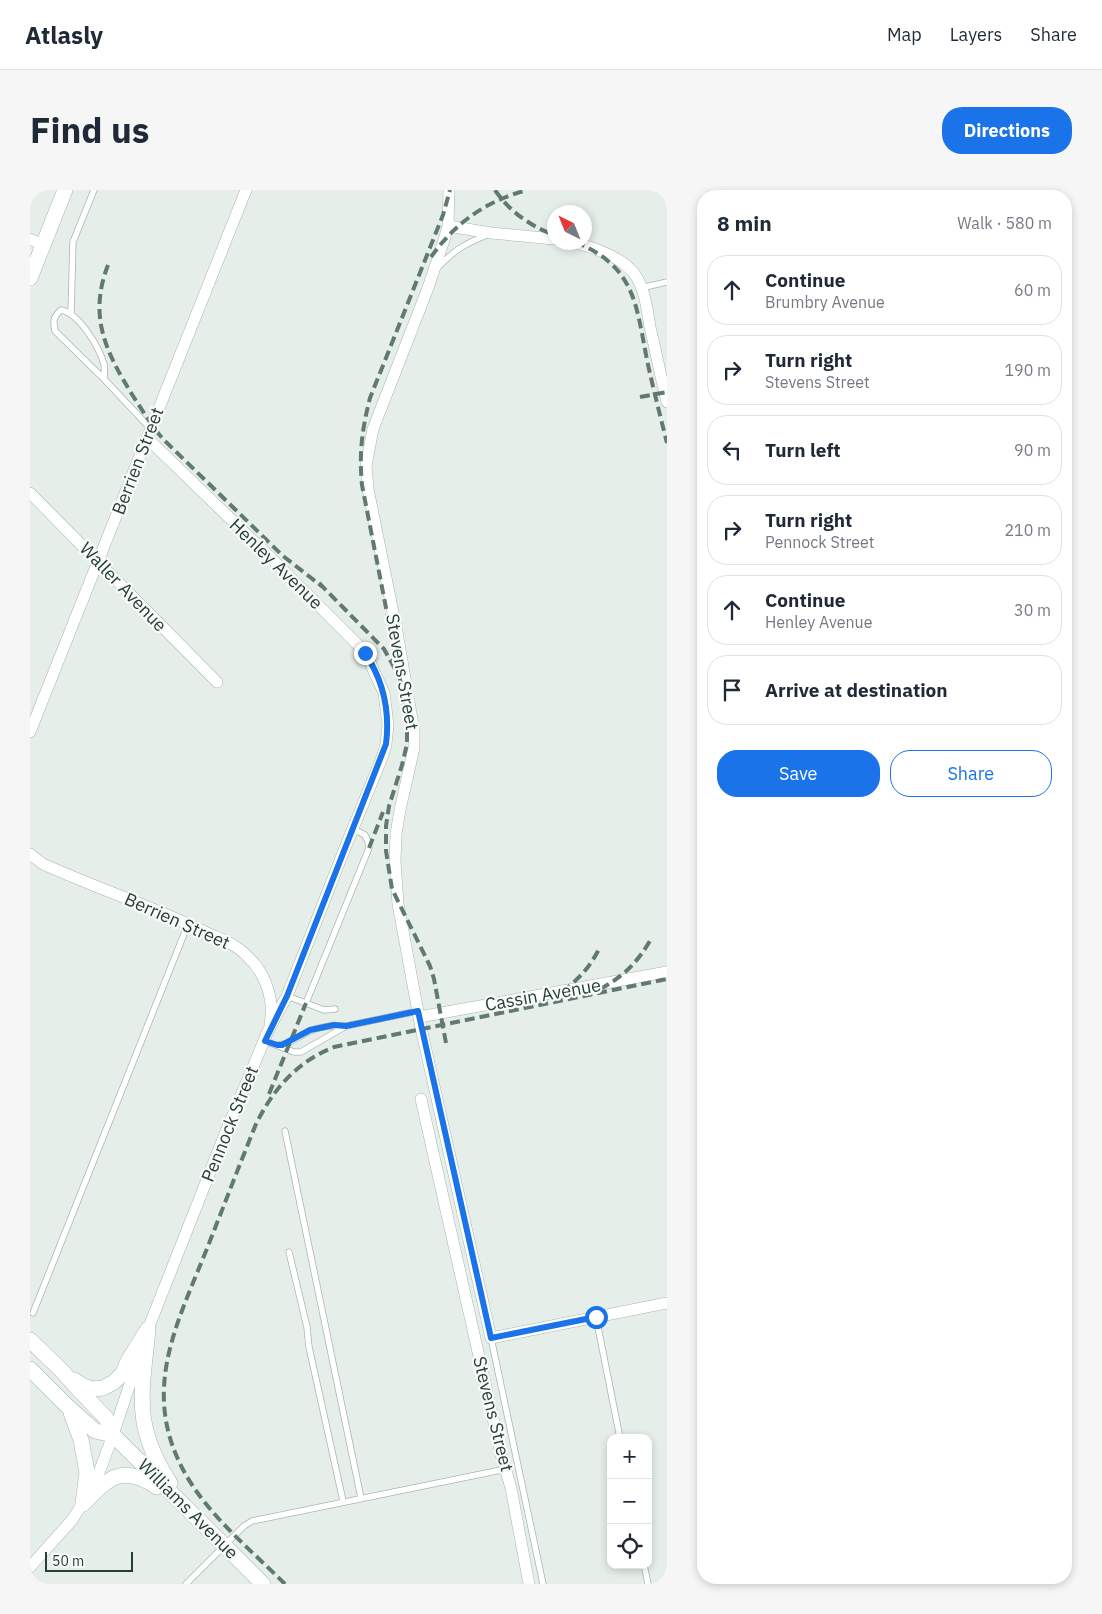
<!DOCTYPE html>
<html lang="en">
<head>
<meta charset="utf-8">
<style>
  :root { --surface:#fff; --page:#f6f6f7; --text:#1f2937; --muted:#747a83; --line:#e0e1e3; --accent:#1a73e8 }
  body { margin:0; font-family:"IBM Plex Sans",sans-serif; background:var(--page); color:var(--text) }
  .controls { position:absolute; right:15px; bottom:15px; display:grid; overflow:hidden; border-radius:10px; box-shadow:0 2px 8px #0003 }
  .controls button { width:45px; height:45px; display:grid; place-items:center; padding:0; border:0; border-bottom:1px solid var(--line); background:var(--surface); color:var(--text); font:25px sans-serif }
  .compass { position:absolute; left:517px; top:15px; width:45px; height:45px; border-radius:50%; background:var(--surface); box-shadow:0 2px 8px #0003; rotate:317deg }
  .scale { position:absolute; left:15px; bottom:12px; width:88px; box-sizing:border-box; padding-left:5px; border:2px solid #263f35; border-top:0; font-size:14px; line-height:18px; white-space:nowrap; color:#263f35; -webkit-text-stroke:4px #f7faf8; paint-order:stroke }
  .stop { position:absolute; width:15px; height:15px; margin:-11px; border:4px solid #1a73e8; border-radius:50%; background:#fff }
  .stop.end { background:#1a73e8; border-color:#fff; box-shadow:0 1px 5px #0008 }
  .list { margin:0; padding:0; list-style:none }
  h2 { display:flex; justify-content:space-between; align-items:center; height:65px; margin:0; padding:0 20px; font-size:21px }
  h2 small { font-size:16px; font-weight:400; color:var(--muted) }
  .list li { display:grid; grid-template-columns:32px 1fr auto; gap:15px; align-items:center; box-sizing:border-box; height:70px; margin:0 10px 10px; padding:0 10px; border:1px solid var(--line); border-radius:20px }
  .list b { display:block; font-size:19px; white-space:nowrap }
  .list p { margin:0; font-size:16px; white-space:nowrap; color:var(--muted) }
  .list em { font-size:16px; font-style:normal; color:var(--muted) }
  .actions { display:flex; gap:10px; padding:15px 20px }
  .actions a { flex:1; padding:11px 0; border:1px solid var(--accent); border-radius:20px; text-align:center; font-size:18px; color:var(--accent) }
  .actions .main { background:var(--accent); color:#fff }
  .icon { flex:none; width:28px; height:28px; fill:none; stroke:currentColor; stroke-width:2; stroke-linecap:round; stroke-linejoin:round }
  .map { position:relative; flex:none; width:637px; height:1394px; overflow:hidden; border-radius:20px }
  header { display:flex; align-items:center; gap:30px; box-sizing:border-box; height:70px; padding:0 25px; background:var(--surface); border-bottom:1px solid var(--line) }
  header strong { font-size:24px }
  nav { display:flex; gap:28px; margin-inline-start:auto; font-size:18px }
  .intro { display:flex; align-items:center; justify-content:space-between; box-sizing:border-box; height:120px; padding:0 30px }
  h1 { margin:0; font-size:35px }
  .button { padding:12px 22px; border-radius:20px; background:var(--accent); color:#fff; font-size:18px; font-weight:700 }
  main { display:flex; gap:30px; padding:0 30px }
  aside { flex:1; background:var(--surface); border-radius:20px; box-shadow:0 2px 8px #0003 }
  .map>svg:first-child { display:block }
  .lines { fill:none; stroke-linecap:round; stroke-linejoin:round }
  .lane-casing { stroke:#a9b6af; stroke-width:7 }
  .street-casing { stroke:#a9b6af; stroke-width:12 }
  .secondary-casing { stroke:#a5b9af; stroke-width:16 }
  .lane { stroke:#fff; stroke-width:5.5 }
  .street { stroke:#fff; stroke-width:11 }
  .secondary { stroke:#fff; stroke-width:15 }
  .rail { stroke:#617a70; stroke-width:4; stroke-dasharray:10 5; stroke-linecap:butt }
  .route { stroke:#1a73e8; stroke-width:6 }
  .labels { text-anchor:middle; stroke-width:4.5; stroke-linejoin:round; paint-order:stroke }
  .street-label { font-size:18px; fill:#263f35; stroke:#f7faf8 }
</style>
</head>
<body>
<header>
<strong>Atlasly</strong>
<nav><a>Map</a><a>Layers</a><a>Share</a></nav>
</header>
<div class="intro"><h1>Find us</h1><a class="button">Directions</a></div>
<main>
<div class="map">
<svg width="637" height="1394" viewBox="0 0 637 1394">
  <rect width="100%" height="100%" fill="#e6eee9"/>
  <g class="lines">
    <g class="lane-casing">
      <path id="lane" d="M 407,78 C 425,60 434,54 457,45
        M 611,98 L 637,92
        M 41,124 L 43,52 L 64,0
        M 74,189 L 25,141 C 23,131 23,127 31,120 C 49,123 69,157 74,174 C 75,178 74,184 74,189 L 121,239
        M 257,806 L 294,820 L 305,819
        M 276,813 L 339,658 L 338,652 L 335,645 L 323,639
        M 316,836 L 388,821
        M 235,851 L 264,862 L 271,862 L 316,836 C 304,835 291,836 280,841 C 268,846 260,855 247,855
        M 255,941 L 331,1308
        M 259,1062 L 277,1137 L 279,1157 L 313,1311
        M 3,1123 L 158,734
        M 566,1127 L 590,1248
        M 461,1148 L 513,1394
        M 614,1375 L 618,1394
        M 156,1394 L 214,1336 L 222,1331 L 476,1279"/>
    </g>
    <g class="street-casing">
      <path id="street" d="M 419,0 L 418,36 L 414,50 L 398,98 L 343,239 L 336,276 L 338,299 L 367,442 L 384,541 L 384,558 L 370,620 L 366,644 L 365,671 L 368,714 L 391,838 L 461,1148 L 637,1113
        M 418,36 L 461,43 L 524,49
        M 0,49 L 13,55
        M 541,52 C 563,57 588,65 603,82 C 615,97 617,119 620,137 C 626,162 631,188 637,212
        M 0,303 L 187,492
        M 0,542 L 216,0
        M 0,664 L 13,674 C 66,698 121,716 173,741 C 187,748 205,753 216,765 C 235,782 245,809 240,834
        M 389,827 L 637,782
        M 391,909 L 471,1264 L 481,1298 L 499,1394
        M 0,1377 L 42,1330 L 64,1296 L 83,1245 L 118,1139 L 195,944 L 238,841 L 257,806 L 313,663 L 353,565 L 356,554 L 358,535 L 354,503 L 338,468 L 331,458 L 243,370 L 117,248"/>
    </g>
    <g class="secondary-casing">
      <path id="secondary" d="M 0,88 L 35,0
        M 118,1139 C 112,1203 102,1235 140,1293
        M 0,1150 L 32,1181 L 49,1200 L 76,1228 L 83,1245 L 233,1394
        M 0,1179 L 36,1215 L 65,1241 L 83,1245
        M 44,1190 L 53,1196 L 63,1199 L 73,1198 L 84,1192 L 93,1183 L 98,1171 L 116,1142
        M 41,1223 L 51,1250 L 57,1282 L 53,1314
        M 53,1314 C 79,1287 92,1274 127,1297"/>
    </g>
    <use href="#lane" class="lane"/>
    <use href="#street" class="street"/>
    <use href="#secondary" class="secondary"/>
    <path class="rail" d="M 465,0 C 480,22 499,35 524,45
      M 545,52 C 605,76 606,114 617,170 C 623,198 630,225 637,253
      M 401,67 C 425,33 456,11 497,0
      M 78,75 C 58,127 76,162 103,206 C 113,221 122,237 134,250 L 253,366 L 294,398
      M 610,207 L 637,202
      M 289,393 L 354,459 L 365,479
      M 339,658 L 353,622
      M 570,799 C 593,787 608,772 621,749
      M 519,809 C 541,798 558,781 569,759
      M 416,853 L 404,789 L 400,776 L 362,699 L 356,661 L 356,636 L 359,616 L 372,575 L 377,554 L 377,525 L 332,295 C 329,263 332,239 340,208 L 413,25 L 420,0
      M 239,904 L 276,813
      M 255,1394 C 221,1360 180,1327 156,1285 C 110,1204 145,1138 176,1061 C 193,1018 209,976 226,934 C 244,898 267,872 304,857 L 637,789"/>
  </g>
  <g class="lines">
    <path class="route" d="M 335,463 C 353,490 360,522 356,554 L 257,806 L 235,851 L 247,855 L 252,855 L 280,840 L 304,835 L 316,836 L 388,821 L 461,1148 L 566,1127"/>
  </g>
  <g class="labels">
    <g class="street-label">
      <text transform="translate(108 271) rotate(-69)" y="6">Berrien Street</text>
      <text transform="translate(246 374) rotate(44)" y="6">Henley Avenue</text>
      <text transform="translate(93 397) rotate(46)" y="6">Waller Avenue</text>
      <text transform="translate(372 482) rotate(80)" y="6">Stevens Street</text>
      <text transform="translate(147 731) rotate(24)" y="6">Berrien Street</text>
      <text transform="translate(513 805) rotate(-10)" y="6">Cassin Avenue</text>
      <text transform="translate(200 934) rotate(-68)" y="6">Pennock Street</text>
      <text transform="translate(463 1224) rotate(76)" y="6">Stevens Street</text>
      <text transform="translate(158 1319) rotate(45)" y="6">Williams Avenue</text>
    </g>
  </g>
</svg>
<div class="controls">
<button>+</button>
<button>−</button>
<button><svg class="icon" aria-label="locate" viewBox="0 0 24 24"><circle cx="12" cy="12" r="6"/><path d="M12 2v4M12 18v4M2 12h4M18 12h4"/></svg></button>
</div>
<svg class="compass" viewBox="-18 -18 36 36"><path d="M0-13l5 13h-10z" fill="#e53935"/><path d="M0 13l5-13h-10z" fill="#747a83"/></svg>
<div class="scale">50 m</div>
<div class="stop" style="left:566px;top:1127px"></div>
<div class="stop end" style="left:335px;top:463px"></div>
</div>
<aside>
<h2>8 min<small>Walk · 580 m</small></h2>
<ul class="list">
<li><svg class="icon" aria-label="ahead" viewBox="0 0 24 24"><path d="M12 20V5M6 11l6-6 6 6"/></svg><div><b>Continue</b><p>Brumbry Avenue</p></div><em>60 m</em></li>
<li><svg class="icon" aria-label="right" viewBox="0 0 24 24"><path d="M7 20v-9h11M14 6l5 5-5 5"/></svg><div><b>Turn right</b><p>Stevens Street</p></div><em>190 m</em></li>
<li><svg class="icon" aria-label="left" viewBox="0 0 24 24"><path d="M17 20v-9H6M10 6l-5 5 5 5"/></svg><div><b>Turn left</b></div><em>90 m</em></li>
<li><svg class="icon" aria-label="right" viewBox="0 0 24 24"><path d="M7 20v-9h11M14 6l5 5-5 5"/></svg><div><b>Turn right</b><p>Pennock Street</p></div><em>210 m</em></li>
<li><svg class="icon" aria-label="ahead" viewBox="0 0 24 24"><path d="M12 20V5M6 11l6-6 6 6"/></svg><div><b>Continue</b><p>Henley Avenue</p></div><em>30 m</em></li>
<li><svg class="icon" aria-label="arrive" viewBox="0 0 24 24"><path d="M6 21V4h12l-3 4 3 4H6"/></svg><div><b>Arrive at destination</b></div></li>
</ul>
<div class="actions"><a class="main">Save</a><a>Share</a></div>
</aside>
</main>
</body>
</html>
